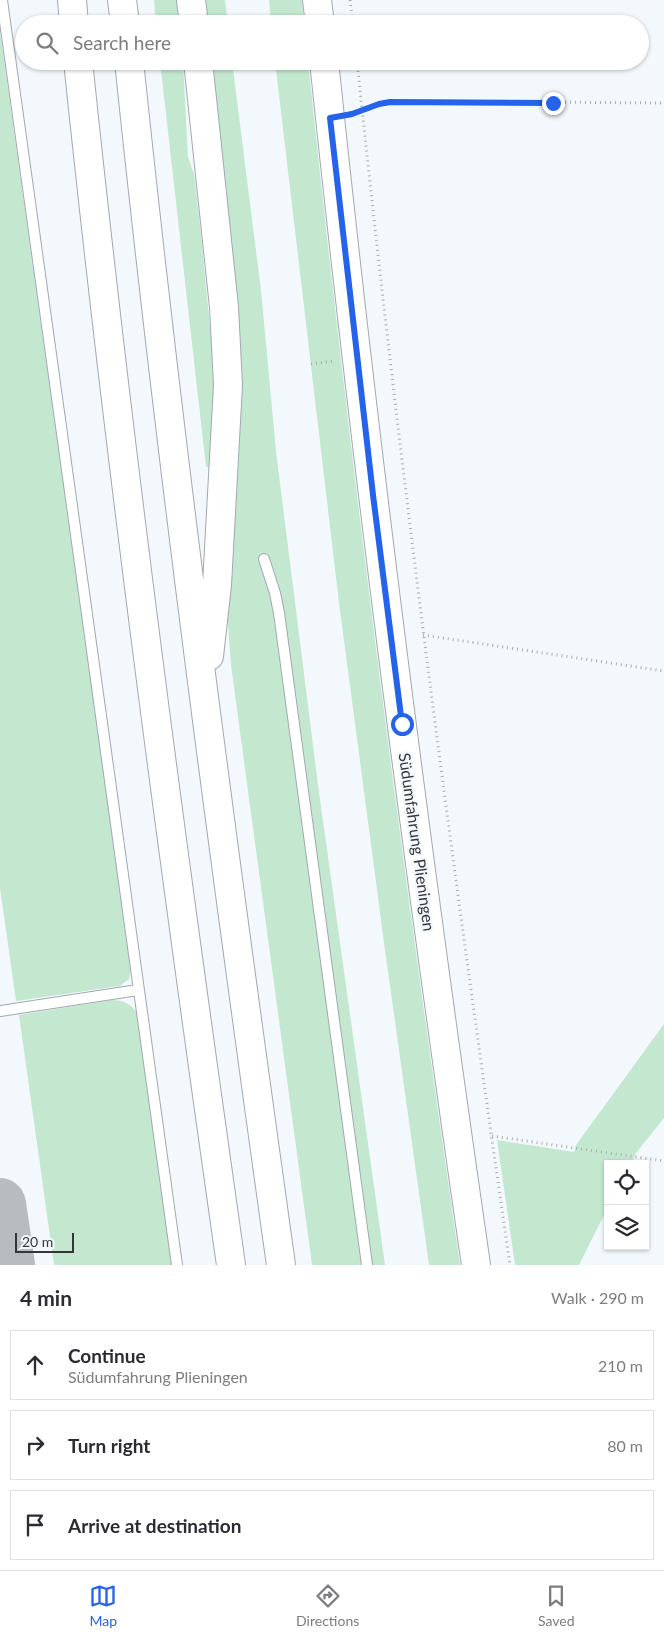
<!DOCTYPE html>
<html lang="en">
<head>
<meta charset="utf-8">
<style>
  :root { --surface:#fff; --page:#f7f7f7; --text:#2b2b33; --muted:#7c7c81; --line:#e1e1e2; --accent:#2563eb }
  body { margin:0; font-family:Lato,sans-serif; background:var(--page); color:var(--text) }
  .controls { position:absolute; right:15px; bottom:15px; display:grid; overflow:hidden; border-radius:0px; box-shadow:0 1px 4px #0004 }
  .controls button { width:45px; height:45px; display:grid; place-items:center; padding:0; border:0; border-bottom:1px solid var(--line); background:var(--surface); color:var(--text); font:25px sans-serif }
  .scale { position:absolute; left:15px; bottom:12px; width:59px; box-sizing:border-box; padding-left:5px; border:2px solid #34363a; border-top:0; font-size:14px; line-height:18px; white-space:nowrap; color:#34363a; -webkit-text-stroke:4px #f3f8fd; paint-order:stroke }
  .stop { position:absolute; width:15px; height:15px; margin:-11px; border:4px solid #2563eb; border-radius:50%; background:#fff }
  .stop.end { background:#2563eb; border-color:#fff; box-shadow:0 1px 5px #0008 }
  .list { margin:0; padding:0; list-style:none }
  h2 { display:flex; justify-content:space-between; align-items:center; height:65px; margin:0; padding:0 20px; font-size:21px }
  h2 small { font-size:16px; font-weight:400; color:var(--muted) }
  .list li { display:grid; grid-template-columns:32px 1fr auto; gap:15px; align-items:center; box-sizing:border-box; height:70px; margin:0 10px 10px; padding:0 10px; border:1px solid var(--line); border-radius:0px }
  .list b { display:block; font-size:19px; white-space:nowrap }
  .list p { margin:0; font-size:16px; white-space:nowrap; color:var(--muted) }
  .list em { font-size:16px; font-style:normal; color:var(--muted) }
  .icon { flex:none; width:28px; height:28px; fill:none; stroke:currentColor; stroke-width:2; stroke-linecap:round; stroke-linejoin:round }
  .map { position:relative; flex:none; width:664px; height:1265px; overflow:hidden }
  .search { position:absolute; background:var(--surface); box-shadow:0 1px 4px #0004; left:15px; right:15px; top:15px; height:55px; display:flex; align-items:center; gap:12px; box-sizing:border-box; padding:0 18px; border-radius:28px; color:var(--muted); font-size:19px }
  .sheet { height:305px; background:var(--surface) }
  nav { display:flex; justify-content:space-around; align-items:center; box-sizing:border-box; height:70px; border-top:1px solid var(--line); background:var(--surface); font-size:14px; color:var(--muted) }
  nav a { display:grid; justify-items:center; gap:2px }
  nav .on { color:var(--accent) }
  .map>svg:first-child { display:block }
  .green { fill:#c4e8cf }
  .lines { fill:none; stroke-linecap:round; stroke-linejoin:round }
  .taxiway { stroke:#b8bcc0; stroke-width:52 }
  .lane-casing { stroke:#a1a8b0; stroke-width:12 }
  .secondary-casing { stroke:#a1a8b0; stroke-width:30 }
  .highway-casing { stroke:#a1a8b0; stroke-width:30 }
  .path { stroke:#a9acb1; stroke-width:3; stroke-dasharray:1 4; stroke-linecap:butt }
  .lane { stroke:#fff; stroke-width:10 }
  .secondary { stroke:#fff; stroke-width:28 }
  .highway { stroke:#fff; stroke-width:28 }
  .route { stroke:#2563eb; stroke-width:6 }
  .labels { text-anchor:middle; stroke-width:5; stroke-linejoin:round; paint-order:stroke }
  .street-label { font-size:16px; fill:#34363a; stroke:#f3f8fd }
</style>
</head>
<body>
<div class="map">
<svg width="664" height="1265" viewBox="0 0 664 1265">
  <rect width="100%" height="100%" fill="#f3f8fd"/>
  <path class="green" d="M 154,0 L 177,0 L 179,24 L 156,24 Z
    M 205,0 L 225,0 L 228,24 L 209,24 Z
    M 269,0 L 302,0 L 304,24 L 271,24 Z
    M 0,31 L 131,968 L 129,979 L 120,986 L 16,1001 L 0,888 Z
    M 160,61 L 183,61 L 188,157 L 194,174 L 200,225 L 213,357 L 214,402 L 212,444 L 209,467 L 206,467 Z
    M 208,61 L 232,61 L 261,290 L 276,451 L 318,785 L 385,1265 L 312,1265 L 231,665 L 226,599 Z
    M 275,61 L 308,61 C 350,464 402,865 460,1265 L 429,1265 L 385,950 L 339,603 Z
    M 112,1000 C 124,1000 131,1004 138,1014 L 173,1265 L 54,1265 L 19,1015 Z
    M 664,1024 L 664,1118 L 636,1153 L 631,1164 L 608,1164 L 608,1207 L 579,1265 L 515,1265 L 497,1140 L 574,1152 L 576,1145 Z"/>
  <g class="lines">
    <path class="taxiway" d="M 0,1204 L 9,1265"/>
    <g class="lane-casing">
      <path id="lane" d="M 2,0 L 177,1265
        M 264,559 L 275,593 L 279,613 L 367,1265
        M 0,1011 L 138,990"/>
    </g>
    <g class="secondary-casing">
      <path id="secondary" d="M 317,0 L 320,24
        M 324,61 C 366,464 418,865 476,1265"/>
    </g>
    <g class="highway-casing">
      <path id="highway" d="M 72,0 L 74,24
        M 122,0 L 125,24
        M 191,0 L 194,24
        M 78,61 C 120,464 174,865 231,1265
        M 129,61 C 171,464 225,865 281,1265
        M 198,61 L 224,307 L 228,385 L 217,585 L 209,656"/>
    </g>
    <path class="path" d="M 350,0 L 353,24
      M 357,61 C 399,464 452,865 510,1265
      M 352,114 L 384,103 L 404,101 L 664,103
      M 311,364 L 334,361
      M 423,635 L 664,671
      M 492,1136 L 664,1161"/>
    <use href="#lane" class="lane"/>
    <use href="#secondary" class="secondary"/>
    <use href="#highway" class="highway"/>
  </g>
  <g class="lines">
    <path class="route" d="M 402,724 L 373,495 L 330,118 L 352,114 L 379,104 L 390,102 L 553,103"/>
  </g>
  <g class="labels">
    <g class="street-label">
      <text transform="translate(417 842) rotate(82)" y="6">Südumfahrung Plieningen</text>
    </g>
  </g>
</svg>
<div class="controls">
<button><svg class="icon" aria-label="locate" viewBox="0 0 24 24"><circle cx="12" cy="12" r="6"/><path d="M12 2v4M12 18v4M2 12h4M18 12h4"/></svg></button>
<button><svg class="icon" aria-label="layers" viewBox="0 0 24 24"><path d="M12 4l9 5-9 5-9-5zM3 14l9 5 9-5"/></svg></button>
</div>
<div class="scale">20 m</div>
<div class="stop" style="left:402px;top:724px"></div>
<div class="stop end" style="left:553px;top:103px"></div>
<div class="search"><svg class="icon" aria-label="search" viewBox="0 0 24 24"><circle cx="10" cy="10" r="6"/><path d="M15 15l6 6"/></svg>Search here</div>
</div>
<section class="sheet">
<h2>4 min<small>Walk · 290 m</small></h2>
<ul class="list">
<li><svg class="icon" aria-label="ahead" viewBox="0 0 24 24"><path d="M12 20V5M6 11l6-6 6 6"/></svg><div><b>Continue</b><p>Südumfahrung Plieningen</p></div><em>210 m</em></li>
<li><svg class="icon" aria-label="right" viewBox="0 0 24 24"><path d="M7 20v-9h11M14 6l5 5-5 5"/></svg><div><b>Turn right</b></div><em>80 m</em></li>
<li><svg class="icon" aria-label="arrive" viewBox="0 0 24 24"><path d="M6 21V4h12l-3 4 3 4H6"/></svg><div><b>Arrive at destination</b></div></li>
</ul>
</section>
<nav>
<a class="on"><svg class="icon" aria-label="map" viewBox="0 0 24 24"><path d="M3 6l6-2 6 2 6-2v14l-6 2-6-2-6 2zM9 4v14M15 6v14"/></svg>Map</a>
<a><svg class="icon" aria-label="directions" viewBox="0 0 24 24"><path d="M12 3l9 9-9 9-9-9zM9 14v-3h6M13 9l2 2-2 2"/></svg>Directions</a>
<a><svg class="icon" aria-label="saved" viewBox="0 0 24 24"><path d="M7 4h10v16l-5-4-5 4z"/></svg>Saved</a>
</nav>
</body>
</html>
